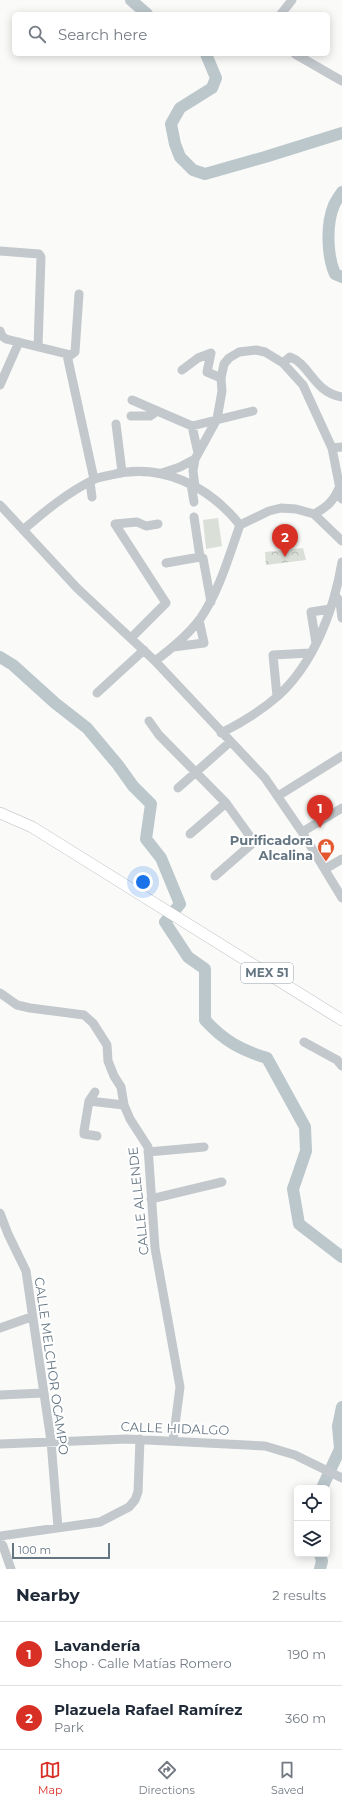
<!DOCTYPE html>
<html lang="en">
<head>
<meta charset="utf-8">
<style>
  :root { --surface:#fff; --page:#f6f6f7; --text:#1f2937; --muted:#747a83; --line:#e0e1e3; --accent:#d93025 }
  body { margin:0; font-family:Montserrat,sans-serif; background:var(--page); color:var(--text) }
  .controls { position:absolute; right:12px; bottom:12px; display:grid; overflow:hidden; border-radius:6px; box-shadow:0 2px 10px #0003 }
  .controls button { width:36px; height:36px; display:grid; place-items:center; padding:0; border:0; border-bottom:1px solid var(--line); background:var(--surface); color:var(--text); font:20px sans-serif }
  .scale { position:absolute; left:12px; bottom:10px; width:98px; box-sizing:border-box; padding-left:4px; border:2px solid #657683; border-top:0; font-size:11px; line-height:14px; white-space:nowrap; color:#657683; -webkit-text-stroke:3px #fff; paint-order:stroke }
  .you { position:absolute; left:143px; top:882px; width:14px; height:14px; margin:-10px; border:3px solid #fff; border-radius:50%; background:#1a73e8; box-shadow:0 0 0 6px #1a73e833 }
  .badge { display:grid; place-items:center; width:26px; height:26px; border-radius:50%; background:var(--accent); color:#fff; font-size:13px; font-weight:700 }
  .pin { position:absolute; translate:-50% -33px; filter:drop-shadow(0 1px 2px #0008) }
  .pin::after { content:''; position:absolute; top:21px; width:14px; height:12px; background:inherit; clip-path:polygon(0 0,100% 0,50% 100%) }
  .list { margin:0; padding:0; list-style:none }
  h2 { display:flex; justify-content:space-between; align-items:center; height:52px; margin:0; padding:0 16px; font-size:17px }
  h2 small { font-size:13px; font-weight:400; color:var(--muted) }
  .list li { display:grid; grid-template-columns:26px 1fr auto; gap:12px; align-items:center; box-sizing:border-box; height:64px; padding:0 16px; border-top:1px solid var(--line) }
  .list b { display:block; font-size:15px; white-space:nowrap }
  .list p { margin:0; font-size:13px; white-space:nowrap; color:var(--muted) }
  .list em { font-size:13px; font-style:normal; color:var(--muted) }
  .icon { flex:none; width:22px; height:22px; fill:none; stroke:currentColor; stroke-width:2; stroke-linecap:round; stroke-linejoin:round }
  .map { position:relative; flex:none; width:342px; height:1569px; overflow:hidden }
  .search { position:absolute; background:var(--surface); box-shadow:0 2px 10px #0003; left:12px; right:12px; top:12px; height:44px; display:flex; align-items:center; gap:10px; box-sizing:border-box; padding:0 14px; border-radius:6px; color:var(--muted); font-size:15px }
  .sheet { height:180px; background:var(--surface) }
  nav { display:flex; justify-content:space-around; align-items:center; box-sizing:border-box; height:56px; border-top:1px solid var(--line); background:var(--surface); font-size:11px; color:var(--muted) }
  nav a { display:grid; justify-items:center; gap:2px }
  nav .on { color:var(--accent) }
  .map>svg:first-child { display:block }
  .park { fill:url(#park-crowns) }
  .pitch { fill:#dadfd7 }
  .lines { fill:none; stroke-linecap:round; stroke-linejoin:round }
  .river { stroke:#bbc7cb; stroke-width:12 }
  .major-casing { stroke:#b5babe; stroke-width:12 }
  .minor { stroke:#c3c8cc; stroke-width:9 }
  .major { stroke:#fff; stroke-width:11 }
  .labels { text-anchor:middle; stroke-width:4; stroke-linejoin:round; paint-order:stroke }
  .shield { fill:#fff; stroke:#939fa8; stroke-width:1 }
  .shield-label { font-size:12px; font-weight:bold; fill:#657683 }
  .poi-label { font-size:13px; font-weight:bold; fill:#657683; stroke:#fff; text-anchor:end }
  .street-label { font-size:13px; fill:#657683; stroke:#fff }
</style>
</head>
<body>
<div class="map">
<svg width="342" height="1569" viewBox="0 0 342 1569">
  <defs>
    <pattern id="park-crowns" width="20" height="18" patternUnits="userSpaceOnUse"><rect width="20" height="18" fill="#dadfd7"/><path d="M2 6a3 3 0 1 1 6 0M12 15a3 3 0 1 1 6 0" fill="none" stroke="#b4b9b4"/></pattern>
  </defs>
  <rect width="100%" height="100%" fill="#fafaf8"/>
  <path class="park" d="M 303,548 L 306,560 L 266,565 L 265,552 Z"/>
  <path class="pitch" d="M 218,518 L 222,546 L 206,549 L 203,520 Z"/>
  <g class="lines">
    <path class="river" d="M 131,0 L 147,14
      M 206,54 L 216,78 L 212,88 L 180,108 L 171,124 L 175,144 L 180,157 L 193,170 L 205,174 L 265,157 L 342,133
      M 342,192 C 339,196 336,201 334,205 C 326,224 327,256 335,274 L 342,277
      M 0,657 L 13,665 L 55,703 L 87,728 L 118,765 L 133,786 L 151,804 L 146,839 L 161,858 L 180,904 L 165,922 L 188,957 L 205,969 L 205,1020 C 224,1041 241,1050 267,1058 L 305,1127 L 306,1151 L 293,1189 L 299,1224 L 342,1257
      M 322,1488 L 340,1449 L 338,1426 L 342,1407
      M 320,1554 L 322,1561 L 320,1569"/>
    <g class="major-casing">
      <path id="major" d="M 0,813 L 32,827 L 342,1020"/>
    </g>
    <path class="minor" d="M 281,14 L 292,0
      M 295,54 L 342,81
      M 0,251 L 39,254 L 41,257 L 38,347
      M 0,331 L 2,336 L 6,339 L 71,355 L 75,352 L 79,294
      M 211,353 L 207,372 L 221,378
      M 67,355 L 94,479
      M 283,363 L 290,357 C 310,364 313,392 342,397
      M 182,370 L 198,358 L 211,353
      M 0,385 L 19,342
      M 132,400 L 192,426 L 253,411
      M 131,416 L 150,416 L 157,411
      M 116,424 L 122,472
      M 192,426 L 198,453
      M 332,448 L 342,447
      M 162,473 L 180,467 L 195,459
      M 90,482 L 92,497
      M 191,484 L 194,502
      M 195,486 L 193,471 L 195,459 L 217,419 L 222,391 L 221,378 L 224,364 L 229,358 L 239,352 L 256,350 L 265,352 L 283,363 L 303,385 L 332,448 L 342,499
      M 0,505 L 77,588 L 155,661 L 265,778 L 302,832 L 342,898
      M 314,514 C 328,507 334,500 340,486
      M 194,517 L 200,557
      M 23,530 C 45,511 67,493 93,480 C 98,477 105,476 111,475 C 161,462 209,486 240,525
      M 166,563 L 200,557 L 203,558 L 211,602
      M 335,595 L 340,602 L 342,618
      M 131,638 L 166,603 L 115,524 L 137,522 L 146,526 L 158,524
      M 316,643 L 311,612 L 330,609
      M 173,647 L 204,643 L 199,620
      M 155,661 C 171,649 188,635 200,619 C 219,592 229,556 240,525 L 269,511 L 281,508 L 296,509 L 314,514 L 342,541
      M 97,693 L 144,650
      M 277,696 L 273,655 L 310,653
      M 149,721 L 159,735 L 226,803 L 254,842 L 215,876
      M 221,733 C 241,723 261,711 278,696 C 314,663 334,610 342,562
      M 178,788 L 230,742
      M 278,796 L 342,756
      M 302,832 L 342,808
      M 190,834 L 226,803
      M 325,869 L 342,859
      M 0,993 L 17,1005 L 30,1008 L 84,1015 L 93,1023 L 107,1045 L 108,1061 L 114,1076 L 121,1087 L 124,1105 L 130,1119 L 148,1147 L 155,1248 L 180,1387 L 173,1441
      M 304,1042 L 337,1060 L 342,1066
      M 95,1092 L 89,1101 L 84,1131 L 84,1134 L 97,1136
      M 89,1101 L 124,1105
      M 148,1152 L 204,1147
      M 151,1199 L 222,1182
      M 0,1213 L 8,1234 L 26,1271 L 51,1441 L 58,1528
      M 0,1328 L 31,1317
      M 0,1395 L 43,1393
      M 0,1444 L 127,1439 L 265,1446 L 295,1455 L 342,1478
      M 0,1536 L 100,1522 L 129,1507 L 135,1500 L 138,1492 L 140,1439
      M 0,1542 L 3,1546 L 11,1569"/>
    <use href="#major" class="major"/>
  </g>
  <defs>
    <g id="shop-pin" transform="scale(0.9)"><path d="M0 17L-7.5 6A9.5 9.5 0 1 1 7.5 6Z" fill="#e4572e" stroke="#fff"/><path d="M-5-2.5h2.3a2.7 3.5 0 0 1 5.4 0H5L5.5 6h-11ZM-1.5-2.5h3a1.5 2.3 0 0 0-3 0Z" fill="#fff"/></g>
  </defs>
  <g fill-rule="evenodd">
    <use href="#shop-pin" x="326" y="847"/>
  </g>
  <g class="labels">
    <rect class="shield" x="241" y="963" width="52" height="20" rx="3"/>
    <g class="shield-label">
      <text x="267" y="977">MEX 51</text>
    </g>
    <g class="poi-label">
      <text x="313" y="845">Purificadora<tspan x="313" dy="15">Alcalina</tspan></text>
    </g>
    <g class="street-label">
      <text transform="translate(138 1201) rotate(-96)" y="5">CALLE ALLENDE</text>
      <text transform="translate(52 1366) rotate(82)" y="5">CALLE MELCHOR OCAMPO</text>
      <text transform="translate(175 1428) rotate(2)" y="5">CALLE HIDALGO</text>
    </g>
  </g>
</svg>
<div class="controls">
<button><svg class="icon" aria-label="locate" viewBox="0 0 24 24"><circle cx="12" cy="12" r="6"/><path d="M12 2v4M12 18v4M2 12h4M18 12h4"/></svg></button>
<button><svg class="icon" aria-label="layers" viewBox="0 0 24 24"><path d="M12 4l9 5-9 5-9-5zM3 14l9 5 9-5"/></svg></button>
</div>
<div class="scale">100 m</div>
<div class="you"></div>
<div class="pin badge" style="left:320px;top:828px">1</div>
<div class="pin badge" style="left:285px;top:557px">2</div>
<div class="search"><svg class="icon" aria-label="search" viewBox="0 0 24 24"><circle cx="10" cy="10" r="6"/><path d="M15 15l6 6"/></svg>Search here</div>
</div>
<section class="sheet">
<h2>Nearby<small>2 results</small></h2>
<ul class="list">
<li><span class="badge">1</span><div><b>Lavandería</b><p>Shop · Calle Matías Romero</p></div><em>190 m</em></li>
<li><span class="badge">2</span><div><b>Plazuela Rafael Ramírez</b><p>Park</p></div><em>360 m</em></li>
</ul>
</section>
<nav>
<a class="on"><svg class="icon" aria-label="map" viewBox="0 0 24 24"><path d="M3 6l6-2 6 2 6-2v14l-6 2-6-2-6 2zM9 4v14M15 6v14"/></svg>Map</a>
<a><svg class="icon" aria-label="directions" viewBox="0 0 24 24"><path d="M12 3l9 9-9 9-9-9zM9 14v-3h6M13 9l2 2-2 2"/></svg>Directions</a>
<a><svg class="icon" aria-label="saved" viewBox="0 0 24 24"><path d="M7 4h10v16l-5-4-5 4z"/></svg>Saved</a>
</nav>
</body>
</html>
